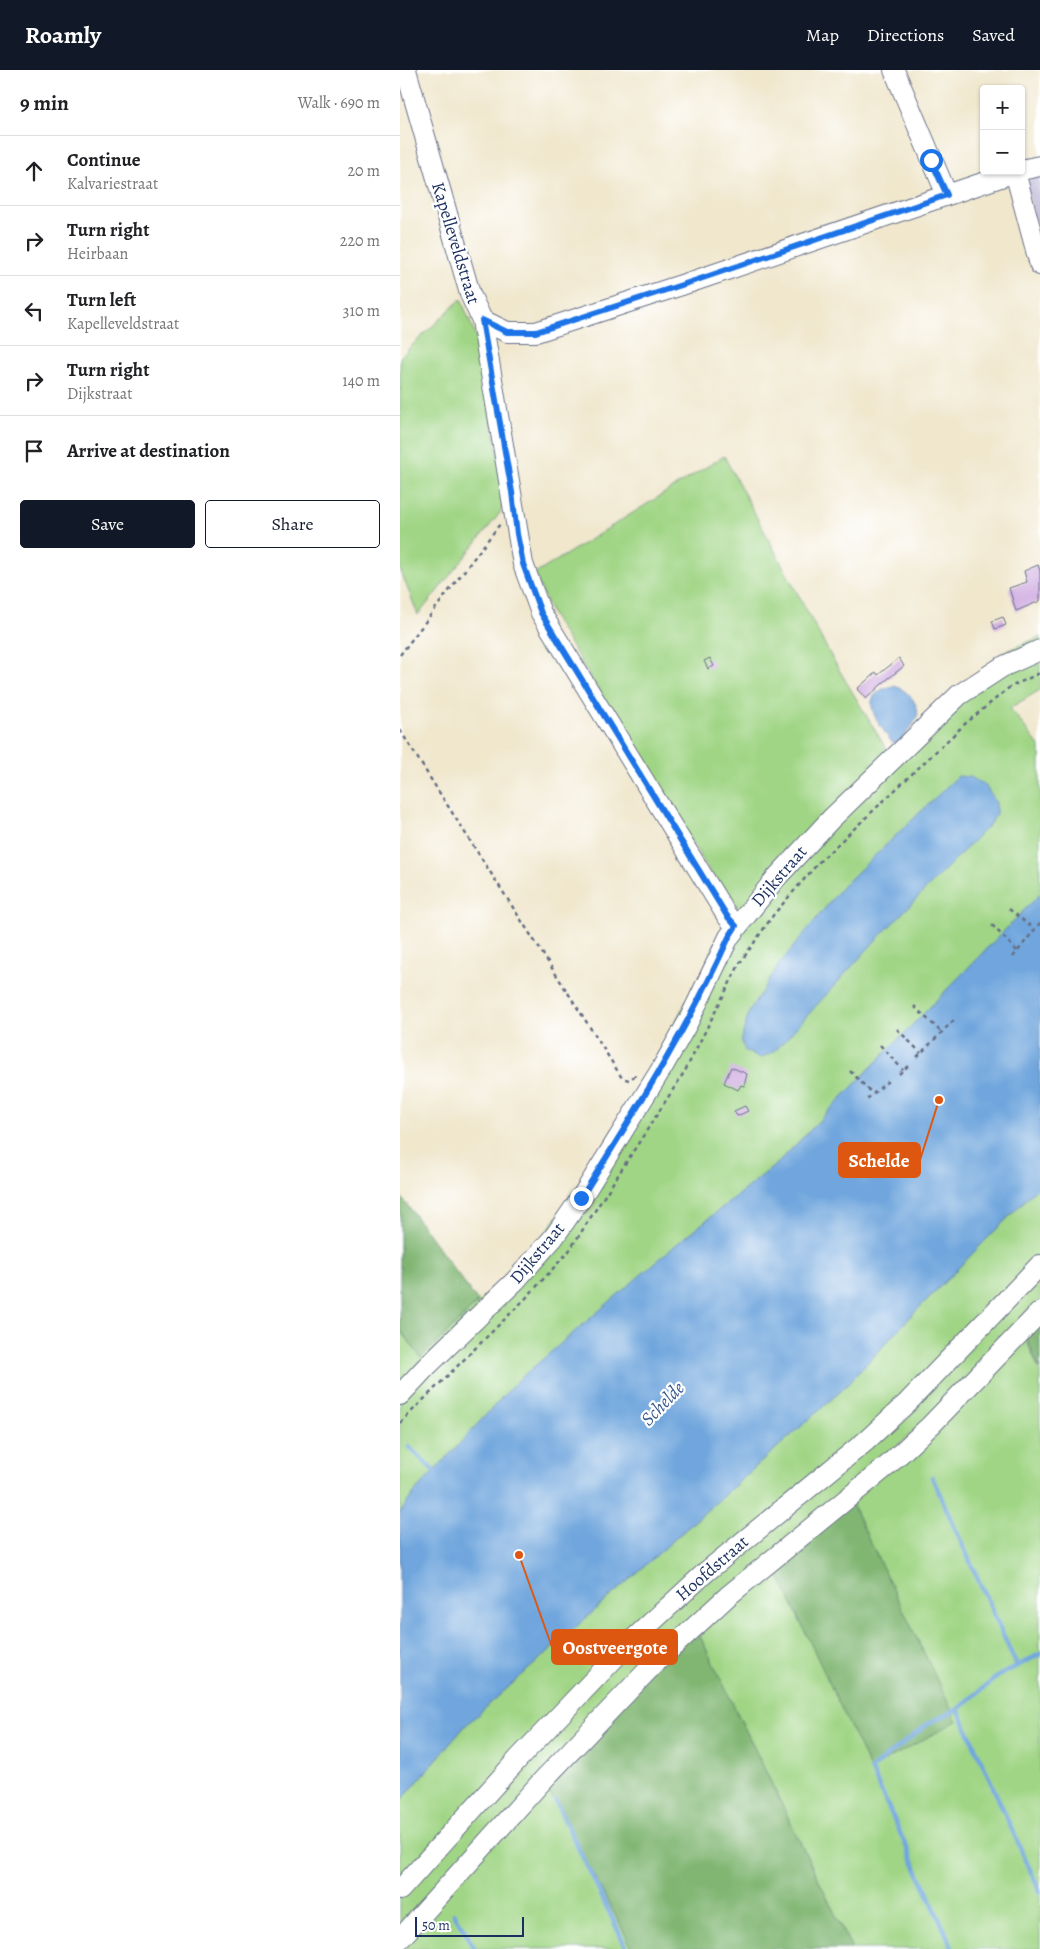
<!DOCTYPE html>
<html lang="en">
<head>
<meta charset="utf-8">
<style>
  :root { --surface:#fff; --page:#f2f2f2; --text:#202124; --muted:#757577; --line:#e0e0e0; --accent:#111827 }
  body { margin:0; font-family:Alegreya,serif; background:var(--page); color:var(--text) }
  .controls { position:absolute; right:15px; top:15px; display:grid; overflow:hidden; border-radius:5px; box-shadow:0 1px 4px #0004 }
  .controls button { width:45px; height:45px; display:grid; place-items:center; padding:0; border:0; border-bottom:1px solid var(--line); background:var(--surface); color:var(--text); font:25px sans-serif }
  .scale { position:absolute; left:15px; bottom:12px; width:109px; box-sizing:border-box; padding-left:5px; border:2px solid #1b2f5e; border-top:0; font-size:14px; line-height:18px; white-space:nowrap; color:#1b2f5e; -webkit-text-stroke:4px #fff; paint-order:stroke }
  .stop { position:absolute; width:15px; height:15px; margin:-11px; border:4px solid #1a73e8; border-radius:50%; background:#fff }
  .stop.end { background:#1a73e8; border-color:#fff; box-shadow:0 1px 5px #0008 }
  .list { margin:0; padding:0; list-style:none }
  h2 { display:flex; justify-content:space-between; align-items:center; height:65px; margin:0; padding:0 20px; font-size:21px }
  h2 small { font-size:16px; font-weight:400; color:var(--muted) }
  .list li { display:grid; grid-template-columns:32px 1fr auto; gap:15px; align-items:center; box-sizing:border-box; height:70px; padding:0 20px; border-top:1px solid var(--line) }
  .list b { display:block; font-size:19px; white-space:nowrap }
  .list p { margin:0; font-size:16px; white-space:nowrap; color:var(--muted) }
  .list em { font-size:16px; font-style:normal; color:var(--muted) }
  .actions { display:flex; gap:10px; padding:15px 20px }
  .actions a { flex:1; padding:11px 0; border:1px solid var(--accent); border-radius:5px; text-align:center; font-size:18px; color:var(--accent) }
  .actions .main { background:var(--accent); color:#fff }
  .icon { flex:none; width:28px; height:28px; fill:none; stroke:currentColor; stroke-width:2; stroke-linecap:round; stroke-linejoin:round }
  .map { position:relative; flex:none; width:640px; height:1879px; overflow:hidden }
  header { display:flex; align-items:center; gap:30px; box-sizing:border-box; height:70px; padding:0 25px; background:var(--accent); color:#fff }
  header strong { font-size:24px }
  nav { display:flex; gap:28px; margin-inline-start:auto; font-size:18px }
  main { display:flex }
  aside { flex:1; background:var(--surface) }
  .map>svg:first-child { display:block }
  .industrial { fill:#c5c0db }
  .green { fill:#a0d585; stroke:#5e8272 }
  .forest { fill:#80b672; stroke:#4e7268 }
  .water { fill:#6fa6dd; stroke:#456a9e }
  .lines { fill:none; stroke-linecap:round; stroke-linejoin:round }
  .stream { stroke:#6fa6dd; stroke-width:4.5 }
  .building { fill:#cea9e0 }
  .minor-casing { stroke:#666f85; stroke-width:22 }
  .path { stroke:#666f85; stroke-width:2.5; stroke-dasharray:4 4; stroke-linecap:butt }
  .minor { stroke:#fff; stroke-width:20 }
  .route { stroke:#1a73e8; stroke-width:6 }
  .labels { text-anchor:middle; stroke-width:4.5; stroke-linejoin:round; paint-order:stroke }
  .street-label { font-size:18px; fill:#1b2f5e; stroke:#fff }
  .water-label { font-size:19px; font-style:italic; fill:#38598a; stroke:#fff }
  .leader { fill:none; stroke:#de5710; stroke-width:2 }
  .callout-dot { fill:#de5710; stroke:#fff; stroke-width:2 }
  .callout { fill:#de5710; stroke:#de5710; stroke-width:2 }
  .callout-label { font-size:19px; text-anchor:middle; font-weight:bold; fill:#fff }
</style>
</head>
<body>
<header>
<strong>Roamly</strong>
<nav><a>Map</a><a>Directions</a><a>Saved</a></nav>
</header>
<main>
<aside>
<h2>9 min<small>Walk · 690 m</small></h2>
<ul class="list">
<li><svg class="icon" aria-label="ahead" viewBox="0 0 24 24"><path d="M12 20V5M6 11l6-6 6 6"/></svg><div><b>Continue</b><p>Kalvariestraat</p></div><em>20 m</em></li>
<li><svg class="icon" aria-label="right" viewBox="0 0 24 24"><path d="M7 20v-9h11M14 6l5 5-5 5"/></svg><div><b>Turn right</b><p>Heirbaan</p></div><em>220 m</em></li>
<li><svg class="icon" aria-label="left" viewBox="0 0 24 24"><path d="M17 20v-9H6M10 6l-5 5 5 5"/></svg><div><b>Turn left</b><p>Kapelleveldstraat</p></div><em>310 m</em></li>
<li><svg class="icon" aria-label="right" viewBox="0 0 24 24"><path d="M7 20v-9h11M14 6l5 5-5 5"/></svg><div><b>Turn right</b><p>Dijkstraat</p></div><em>140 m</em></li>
<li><svg class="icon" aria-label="arrive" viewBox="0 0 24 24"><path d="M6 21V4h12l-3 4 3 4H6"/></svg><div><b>Arrive at destination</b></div></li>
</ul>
<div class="actions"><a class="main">Save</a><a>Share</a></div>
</aside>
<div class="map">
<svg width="640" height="1879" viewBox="0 0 640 1879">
  <rect width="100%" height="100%" fill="#fff"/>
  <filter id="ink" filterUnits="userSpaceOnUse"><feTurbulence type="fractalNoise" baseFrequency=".02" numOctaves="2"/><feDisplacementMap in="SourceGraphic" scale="10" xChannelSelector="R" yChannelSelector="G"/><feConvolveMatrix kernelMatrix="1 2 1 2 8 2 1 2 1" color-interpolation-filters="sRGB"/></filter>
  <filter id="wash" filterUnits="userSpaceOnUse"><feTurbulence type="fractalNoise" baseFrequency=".0096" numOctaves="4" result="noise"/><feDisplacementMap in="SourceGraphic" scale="20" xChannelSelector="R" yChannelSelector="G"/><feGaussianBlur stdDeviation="1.12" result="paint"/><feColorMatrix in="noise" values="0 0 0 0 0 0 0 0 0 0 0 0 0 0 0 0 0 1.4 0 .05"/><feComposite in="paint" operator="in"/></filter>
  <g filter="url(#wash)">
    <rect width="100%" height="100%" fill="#f0e7cd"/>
    <path class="industrial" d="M 640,102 L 640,167 L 626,117 L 633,103 Z"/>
    <path class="green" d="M 61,229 L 76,267 L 106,426 L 100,443 L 18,545 L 0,499 L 0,287 Z
      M 324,386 L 432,588 L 488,682 L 603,582 L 640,567 L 640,620 L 610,638 L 640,677 L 640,824 L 378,1093 L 278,1173 L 14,1423 L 0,1443 L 0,1259 L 21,1288 L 108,1204 L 144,1165 L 174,1124 L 253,994 L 305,896 L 327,846 L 337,835 L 323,823 L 151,543 L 135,504 Z
      M 640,1115 L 640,1233 L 525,1351 L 446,1421 L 0,1861 L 0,1732 L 66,1655 L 443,1319 L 512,1245 Z
      M 622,1260 L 640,1302 L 640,1879 L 452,1879 L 295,1556 L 371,1490 L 556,1652 L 448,1426 Z
      M 143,1710 L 233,1879 L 0,1879 L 0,1869 Z"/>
    <path class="forest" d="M 0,1125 L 78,1232 L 21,1288 L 0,1259 Z
      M 640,1249 L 640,1299 L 625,1265 Z
      M 448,1426 L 557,1651 L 470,1699 L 371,1490 Z
      M 295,1556 L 452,1879 L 233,1879 L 143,1710 Z"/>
    <path class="water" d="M 493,616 C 506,618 521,634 517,648 C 517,650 501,670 498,673 L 494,673 L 490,670 C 477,651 455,624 493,616 Z
      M 558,706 L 570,707 L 585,715 L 596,733 L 596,745 L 589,755 L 475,871 L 375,981 L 361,988 L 345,981 L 341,970 L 349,942 L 380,893 L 443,816 Z
      M 640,824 L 640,1115 L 512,1245 L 443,1319 L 66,1655 L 0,1732 L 0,1443 L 14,1423 L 116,1312 L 278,1173 L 378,1093 Z"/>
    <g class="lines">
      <path class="stream" d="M 9,1377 L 37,1404
        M 532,1407 L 617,1596
        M 558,1639 L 598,1606 L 640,1584
        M 155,1730 L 227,1879
        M 54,1843 L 75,1879
        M 553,1879 L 471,1699 L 529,1653 L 558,1639 L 640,1822"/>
    </g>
    <g id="blocks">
      <path class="building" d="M 638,495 L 640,501 L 640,531 L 616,541 L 609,518 L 627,512 L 624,501 Z
        M 603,547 L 606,555 L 595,559 L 592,551 Z
        M 310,588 L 314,596 L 308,599 L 304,591 Z
        M 499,588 L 504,596 L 484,612 L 466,629 L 457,619 L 476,602 L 478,605 Z
        M 331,997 L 347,1004 L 344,1016 L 341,1015 L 338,1020 L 324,1013 Z
        M 345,1036 L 348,1041 L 337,1046 L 334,1041 Z"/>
    </g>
  </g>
  <g filter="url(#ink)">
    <use href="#blocks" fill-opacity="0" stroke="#666f85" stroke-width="1"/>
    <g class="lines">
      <g class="minor-casing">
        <path id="minor" d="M 6,0 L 70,224 L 82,250 L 123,494 L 141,543 L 327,846 L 336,856
          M 494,0 L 547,125
          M 621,100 L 640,96
          M 615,102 L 640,195
          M 82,250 L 107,262 L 136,262 L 297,210 L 618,101
          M 0,1325 L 28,1295 L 115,1211 L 154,1167 L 181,1128 L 262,998 L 288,952 L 329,867 L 376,808 L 431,749 L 559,625 L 602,597 L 640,580
          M 0,1820 L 119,1688 L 228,1574 L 306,1502 L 466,1371 L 508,1332 L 640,1195
          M 0,1869 L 143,1710 L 251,1597 L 328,1526 L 487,1396 L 531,1355 L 640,1242"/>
      </g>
      <path class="path" d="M 0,585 L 100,454
        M 0,660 C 73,777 149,892 222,1008 L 229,1010 L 237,1004
        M 609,839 L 635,860
        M 592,855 L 617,881
        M 613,887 L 640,853
        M 514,936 L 541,962
        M 497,959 L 521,983
        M 480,975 L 503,1000
        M 517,987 L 555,949
        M 450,1001 L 473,1024
        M 499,1004 L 509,995
        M 467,1029 L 488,1011
        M 0,1353 L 126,1228 L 169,1181 L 285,1001 L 340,893 L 374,844 L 420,791 L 566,653 L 610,617 L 640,603"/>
      <use href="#minor" class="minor"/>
    </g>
  </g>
  <g class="lines" filter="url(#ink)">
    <path class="route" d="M 181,1128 C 234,1043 288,959 329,867 L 336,856 L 327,846 L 141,543 L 123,494 L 117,464 L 112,422 L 82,250 L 107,262 L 136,262 L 297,210 L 547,125 L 531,90"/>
  </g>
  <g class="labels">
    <g class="street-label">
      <text transform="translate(56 173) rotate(73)" y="6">Kapelleveldstraat</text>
      <text transform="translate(379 806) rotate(-49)" y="6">Dijkstraat</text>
      <text transform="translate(137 1183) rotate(-50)" y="6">Dijkstraat</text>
      <text transform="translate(312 1498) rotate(-41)" y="6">Hoofdstraat</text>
    </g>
    <g class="water-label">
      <text transform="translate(262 1333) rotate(-46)" y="7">Schelde</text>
    </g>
  </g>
  <path class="leader" d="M539 1030L520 1090M119 1485L152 1577"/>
  <g class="callout-dot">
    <circle cx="539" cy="1030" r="5"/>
    <circle cx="119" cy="1485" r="5"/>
  </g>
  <g class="callout">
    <rect x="439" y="1073" width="81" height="34" rx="5"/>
    <rect x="152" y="1560" width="125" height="34" rx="5"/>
  </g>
  <g class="callout-label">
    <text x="479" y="1097">Schelde</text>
    <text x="215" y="1584">Oostveergote</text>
  </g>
</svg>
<div class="controls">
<button>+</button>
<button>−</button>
</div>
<div class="scale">50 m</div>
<div class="stop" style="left:531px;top:90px"></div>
<div class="stop end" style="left:181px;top:1128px"></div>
</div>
</main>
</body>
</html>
